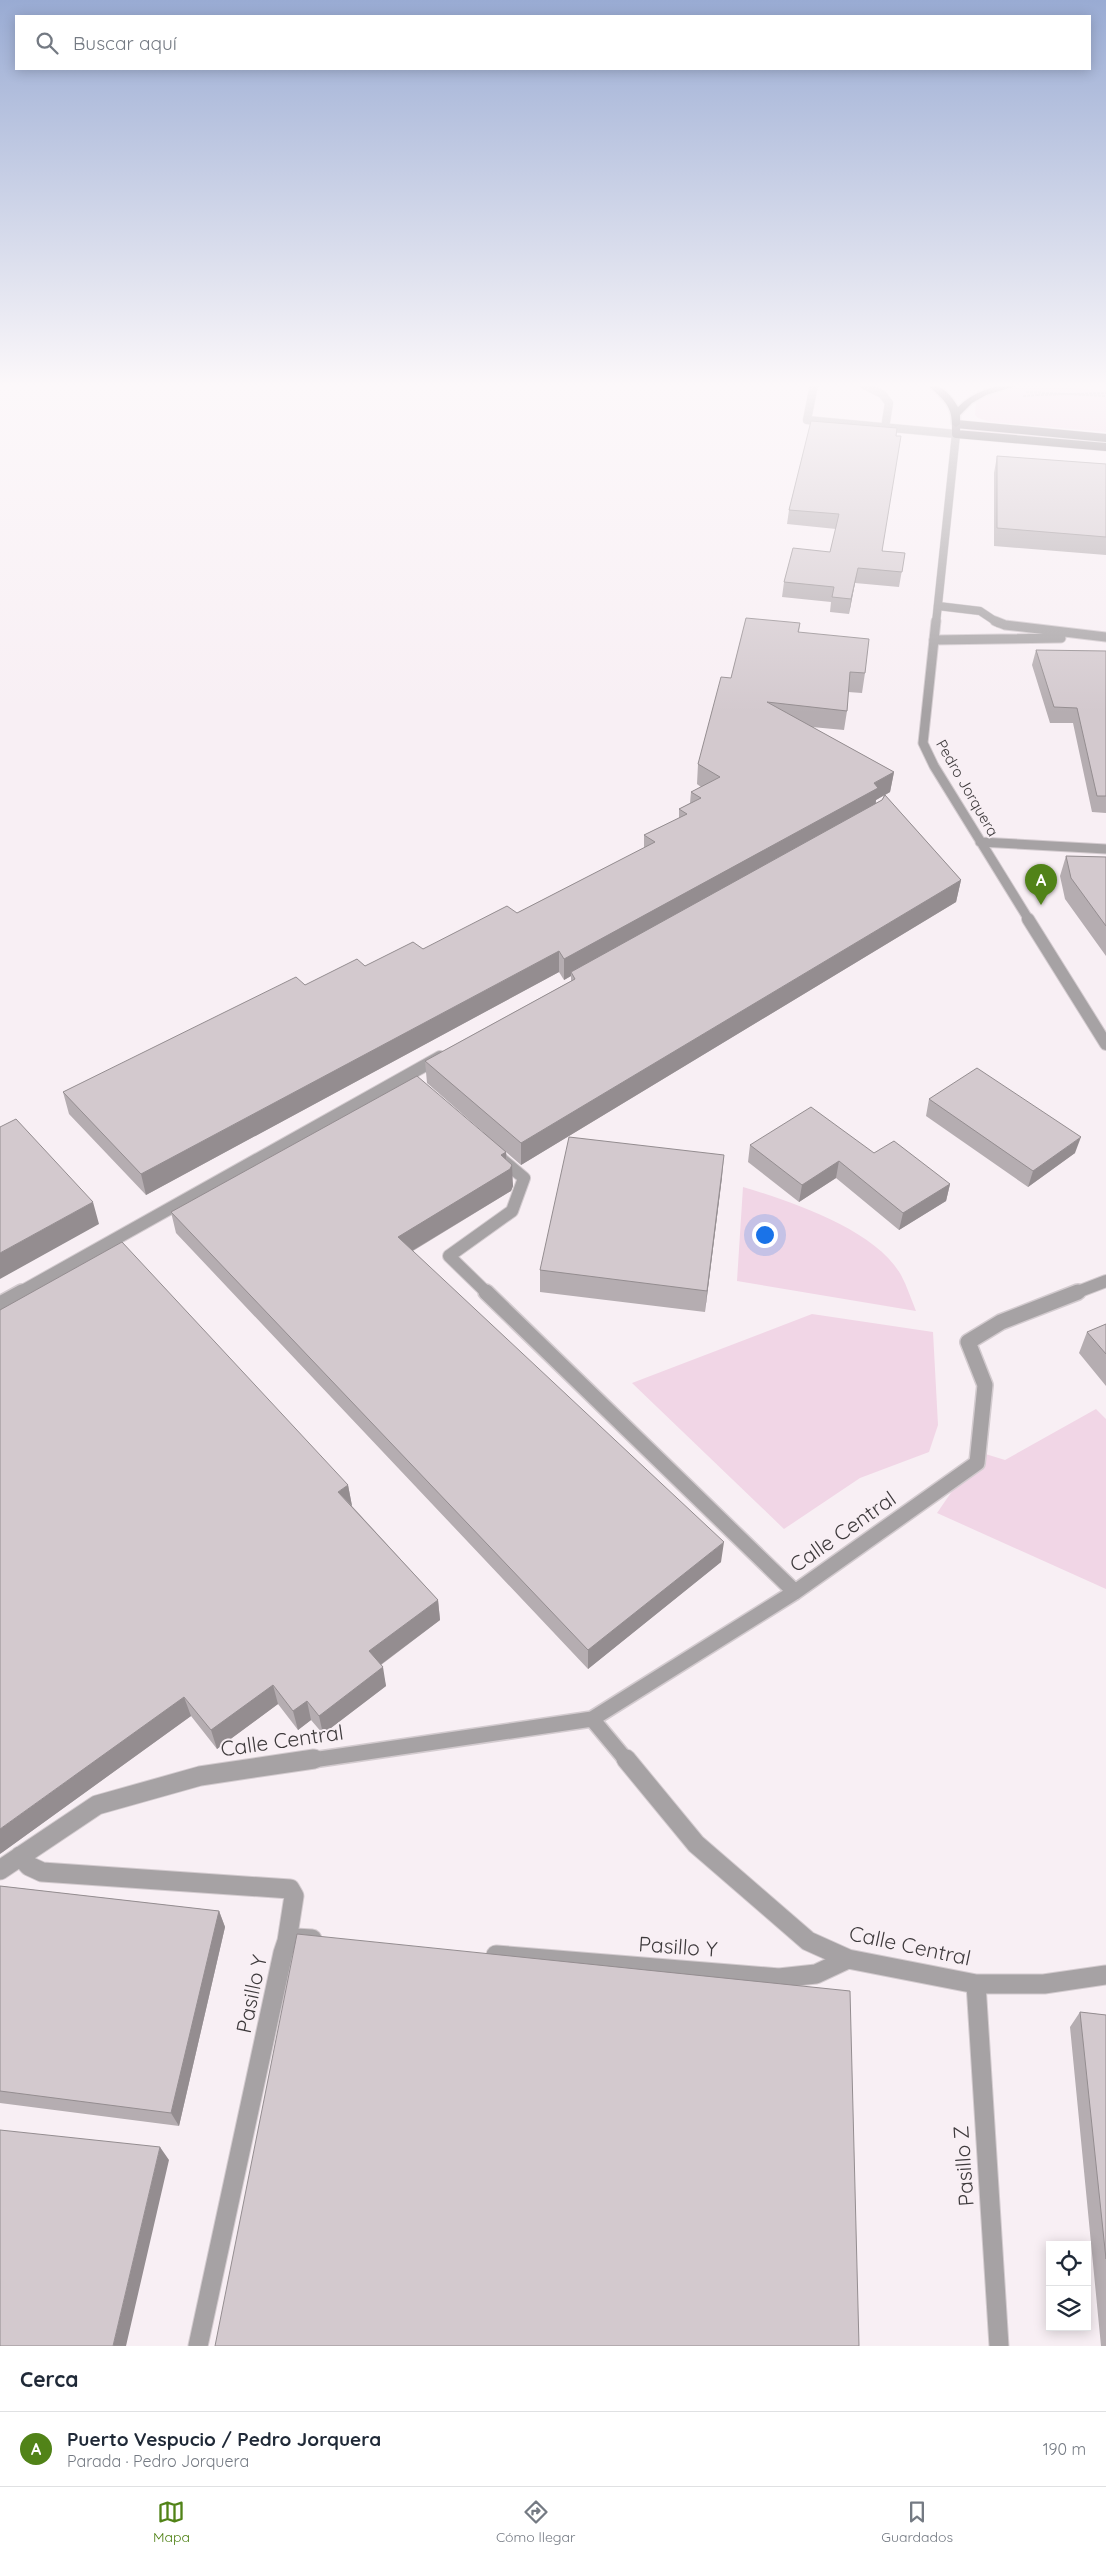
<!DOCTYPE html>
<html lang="es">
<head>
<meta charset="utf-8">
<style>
  :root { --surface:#fff; --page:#f6f6f7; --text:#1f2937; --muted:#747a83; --line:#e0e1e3; --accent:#518318 }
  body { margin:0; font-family:Quicksand,sans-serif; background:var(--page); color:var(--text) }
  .controls { position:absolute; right:15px; bottom:15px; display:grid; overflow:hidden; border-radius:0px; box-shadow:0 2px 12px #0003 }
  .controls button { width:45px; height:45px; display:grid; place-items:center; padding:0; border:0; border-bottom:1px solid var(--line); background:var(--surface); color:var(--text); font:25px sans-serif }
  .you { position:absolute; left:764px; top:1234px; width:18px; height:18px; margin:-12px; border:4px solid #fff; border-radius:50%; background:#1a73e8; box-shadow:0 0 0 8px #1a73e833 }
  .badge { display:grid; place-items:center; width:32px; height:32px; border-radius:50%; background:var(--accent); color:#fff; font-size:16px; font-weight:700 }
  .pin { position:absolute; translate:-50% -41px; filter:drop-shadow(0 1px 2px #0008) }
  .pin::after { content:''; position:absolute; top:26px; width:18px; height:15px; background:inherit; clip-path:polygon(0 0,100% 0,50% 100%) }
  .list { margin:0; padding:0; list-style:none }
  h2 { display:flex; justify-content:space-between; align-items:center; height:65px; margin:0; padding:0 20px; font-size:21px }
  h2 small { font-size:16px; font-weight:400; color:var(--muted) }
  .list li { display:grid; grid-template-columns:32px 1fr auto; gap:15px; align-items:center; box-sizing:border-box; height:75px; padding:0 20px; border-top:1px solid var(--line) }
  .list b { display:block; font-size:19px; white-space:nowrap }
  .list p { margin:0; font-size:16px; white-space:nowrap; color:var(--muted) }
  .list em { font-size:16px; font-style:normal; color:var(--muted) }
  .icon { flex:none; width:28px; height:28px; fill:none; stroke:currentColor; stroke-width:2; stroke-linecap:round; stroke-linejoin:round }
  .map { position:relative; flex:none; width:1106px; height:2346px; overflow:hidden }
  .search { position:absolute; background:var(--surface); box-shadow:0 2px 12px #0003; left:15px; right:15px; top:15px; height:55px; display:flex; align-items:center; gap:12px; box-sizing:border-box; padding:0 18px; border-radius:0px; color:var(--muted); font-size:19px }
  .sheet { height:140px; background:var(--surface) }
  nav { display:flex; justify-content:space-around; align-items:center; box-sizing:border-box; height:70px; border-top:1px solid var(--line); background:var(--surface); font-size:14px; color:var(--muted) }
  nav a { display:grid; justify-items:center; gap:2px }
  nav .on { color:var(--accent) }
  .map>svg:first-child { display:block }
  .green { fill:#f1d6e6 }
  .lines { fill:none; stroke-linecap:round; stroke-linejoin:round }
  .service-far4-casing { stroke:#d3cbcf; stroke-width:9 }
  .service-far3-casing { stroke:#d3cbcf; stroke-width:11 }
  .service-far2-casing { stroke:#d3cbcf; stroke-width:14 }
  .service-far1-casing { stroke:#d3cbcf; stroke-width:18 }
  .service-casing { stroke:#d3cbcf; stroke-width:21 }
  .minor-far2-casing { stroke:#d3cbcf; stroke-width:9 }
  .minor-far1-casing { stroke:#d3cbcf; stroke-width:11 }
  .minor-casing { stroke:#d3cbcf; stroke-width:14 }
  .primary-casing { stroke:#d3cbcf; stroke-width:9 }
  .motorway-casing { stroke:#d3cbcf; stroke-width:3 }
  .path { stroke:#b3acb0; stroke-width:2; stroke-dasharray:3 1; stroke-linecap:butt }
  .service-far4 { stroke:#a6a2a4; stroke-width:8 }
  .service-far3 { stroke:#a6a2a4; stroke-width:9 }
  .service-far2 { stroke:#a6a2a4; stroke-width:12 }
  .service-far1 { stroke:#a6a2a4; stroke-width:15 }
  .service { stroke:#a6a2a4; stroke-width:19 }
  .minor-far2 { stroke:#a6a2a4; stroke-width:8 }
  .minor-far1 { stroke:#a6a2a4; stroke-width:9 }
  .minor { stroke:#a6a2a4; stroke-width:12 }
  .primary { stroke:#676064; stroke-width:8 }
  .motorway { fill:#514a4e; fill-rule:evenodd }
  .path-bridge { stroke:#b3acb0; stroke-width:2; stroke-dasharray:3 1; stroke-linecap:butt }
  .wall { fill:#b5adb1; fill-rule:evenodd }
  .shaded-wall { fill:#948d90 }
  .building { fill:#d3c9ce; stroke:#948d90 }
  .labels { text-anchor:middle; stroke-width:4; stroke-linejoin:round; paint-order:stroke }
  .far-street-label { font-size:15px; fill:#3e3a3c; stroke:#f8eff4 }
  .near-street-label { font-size:21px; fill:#3e3a3c; stroke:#f8eff4 }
</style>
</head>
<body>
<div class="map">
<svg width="1106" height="2346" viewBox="0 0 1106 2346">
  <rect width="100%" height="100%" fill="#f8eff4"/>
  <path class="green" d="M 1027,386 L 1106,390 L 1106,432 L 990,422 L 978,418 L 975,415 L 976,401 C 990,389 1009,387 1027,386 Z
    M 968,423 L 1106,435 L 1106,446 L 967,434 Z
    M 743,1187 C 790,1201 876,1230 901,1275 C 907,1286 911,1299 916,1311 L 737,1281 Z
    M 812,1314 L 933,1332 L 938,1425 L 929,1452 L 860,1478 L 784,1529 L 632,1383 Z
    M 1096,1409 L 1106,1419 L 1106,1589 L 937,1513 L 979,1452 L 1005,1460 Z"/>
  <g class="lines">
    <g class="service-far4-casing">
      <path id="service-far4" d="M 814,385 L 807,420 L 956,434
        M 864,385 L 882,394 L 889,403 L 885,428
        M 938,606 L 980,611 L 998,623"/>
    </g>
    <g class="service-far3-casing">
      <path id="service-far3" d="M 995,621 L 1005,625 L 1106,637
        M 934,640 L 1061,638"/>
    </g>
    <g class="service-far2-casing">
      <path id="service-far2" d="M 19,1293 L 440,1057
        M 487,1293 L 449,1256 L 512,1211 L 524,1178 L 499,1157
        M 1075,1293 L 1106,1281"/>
    </g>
    <g class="service-far1-casing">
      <path id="service-far1" d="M 486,1292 L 795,1592
        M 0,1304 L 22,1292
        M 592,1719 L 627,1761
        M 306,1761 L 592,1719 L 795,1592 L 977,1463 L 985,1385 L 968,1342 L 1001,1322 L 1078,1292"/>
    </g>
    <g class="service-casing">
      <path id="service" d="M 626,1759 L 696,1844 L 808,1941 L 848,1959 L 976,1984 L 1044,1984 L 1106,1975
        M 20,1856 L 29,1866 L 42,1872 L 290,1889 L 294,1896 L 287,1941
        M 0,1870 L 97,1805 L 200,1776 L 314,1759
        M 496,1955 L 779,1978 L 816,1974 L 848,1959
        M 976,1984 L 999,2346
        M 198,2346 L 283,1953 L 287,1941 L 295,1938 L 312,1939"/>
    </g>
    <g class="minor-far2-casing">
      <path id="minor-far2" d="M 936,623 L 956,434"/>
    </g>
    <g class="minor-far1-casing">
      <path id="minor-far1" d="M 936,621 L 923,743 L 934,766 L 1029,920
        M 980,842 L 1106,849"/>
    </g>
    <g class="minor-casing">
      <path id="minor" d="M 1028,919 L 1106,1044"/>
    </g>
    <g class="primary-casing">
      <path id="primary" d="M 1106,438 L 956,424 L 956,434 L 1106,447"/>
    </g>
    <g class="motorway-casing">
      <path id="motorway" d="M 928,385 C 942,384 951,395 958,407 C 974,391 996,384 1018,385 L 986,395 L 972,403 L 960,415 L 960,424 L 956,427 L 952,424 C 952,404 941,398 928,385 Z"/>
    </g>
    <path class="path" d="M 1026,392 L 1106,396
      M 1023,396 L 1037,395"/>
    <use href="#service-far4" class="service-far4"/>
    <use href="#service-far3" class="service-far3"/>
    <use href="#service-far2" class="service-far2"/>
    <use href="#service-far1" class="service-far1"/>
    <use href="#service" class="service"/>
    <use href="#minor-far2" class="minor-far2"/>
    <use href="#minor-far1" class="minor-far1"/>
    <use href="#minor" class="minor"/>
    <use href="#primary" class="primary"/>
    <use href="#motorway" class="motorway"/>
    <path class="path-bridge" d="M 1037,395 L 1106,393"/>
  </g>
  <path class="wall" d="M 811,421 L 883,551 L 905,553 L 899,587 L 855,583 L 849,614 L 830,612 L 831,602 L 782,597 L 784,582 L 830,552 L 836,529 L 787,524 L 789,510 Z
    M 997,456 L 1106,464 L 1106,555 L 994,546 L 994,473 Z
    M 800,623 L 799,632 L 865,673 L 862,693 L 848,692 L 847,711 L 844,730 L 812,727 L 894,772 L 890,792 L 885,795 L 961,880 L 956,902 L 521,1165 L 506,1152 L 507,1160 L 513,1186 L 511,1191 L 413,1251 L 721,1562 L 588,1669 L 176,1233 L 171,1212 L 483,1132 L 427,1083 L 425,1061 L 571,981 L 571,976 L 564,980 L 559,972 L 146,1195 L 69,1114 L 63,1092 L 305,985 L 423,949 L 517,913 L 644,848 L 644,835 L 679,818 L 679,809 L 690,803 L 691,792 L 701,787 L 697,784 L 698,764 L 731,678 ZM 884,795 L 882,800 L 876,803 L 876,800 Z
    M 1036,650 L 1106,651 L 1106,813 L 1092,812 L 1073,723 L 1050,723 L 1032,665 Z
    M 1066,856 L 1106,857 L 1106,956 L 1065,899 L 1060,876 Z
    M 929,1099 L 1075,1153 L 1028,1187 L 926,1116 Z
    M 750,1145 L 874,1153 L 950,1184 L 946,1201 L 899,1230 L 836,1178 L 799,1202 L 748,1162 Z
    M 722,1177 L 705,1312 L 540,1292 L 540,1270 Z
    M 1106,1324 L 1106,1386 L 1079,1353 L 1087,1332 Z
    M 348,1485 L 352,1506 L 438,1600 L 440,1620 L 381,1665 L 386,1686 L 323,1734 L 311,1720 L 298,1730 L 278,1704 L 217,1749 L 191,1716 L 0,1854 Z
    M 0,1886 L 219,1911 L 225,1927 L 179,2126 L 0,2103 Z
    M 1080,2012 L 1106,2015 L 1106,2346 L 1101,2346 L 1070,2027 Z"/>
  <path class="shaded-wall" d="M 858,568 L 855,583 L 849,614 L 851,599 Z
    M 894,772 L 890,792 L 876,800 L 875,808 L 571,972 L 571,976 L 564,980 L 564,959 Z
    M 961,880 L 956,902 L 521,1165 L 521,1143 Z
    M 559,951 L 559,972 L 146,1195 L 141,1174 Z
    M 1081,1137 L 1075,1153 L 1028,1187 L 1033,1171 Z
    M 506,1152 L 507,1171 L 512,1165 L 513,1186 L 511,1191 L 400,1258 L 398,1237 L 501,1155 Z
    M 724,1155 L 722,1177 L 705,1312 L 707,1291 Z
    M 839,1161 L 836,1178 L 799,1202 L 802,1185 Z
    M 950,1184 L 946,1201 L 899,1230 L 903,1213 Z
    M 93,1202 L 99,1224 L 0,1279 L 0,1253 Z
    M 348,1485 L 352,1506 L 338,1492 Z
    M 724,1542 L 721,1562 L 588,1669 L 588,1650 Z
    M 438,1600 L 440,1620 L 372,1671 L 369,1651 Z
    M 383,1667 L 386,1686 L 323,1734 L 319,1716 Z
    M 273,1685 L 278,1704 L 217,1749 L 211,1730 Z
    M 184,1697 L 191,1716 L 0,1854 L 0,1829 Z
    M 307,1701 L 311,1720 L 298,1730 L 293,1711 Z
    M 219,1911 L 225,1927 L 179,2126 L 171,2113 Z
    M 160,2147 L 169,2160 L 126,2346 L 113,2346 Z"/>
  <path class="building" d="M 811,421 L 897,428 L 896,436 L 901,436 L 882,551 L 905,553 L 902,572 L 858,568 L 851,599 L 832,597 L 834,587 L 784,582 L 793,548 L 830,552 L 839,514 L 789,510 Z
    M 997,456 L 1106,464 L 1106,537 L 997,528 Z
    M 746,618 L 800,623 L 798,632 L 869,639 L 865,673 L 850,672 L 847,711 L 767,702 L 894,772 L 874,783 L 878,788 L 564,959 L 559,951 L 141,1174 L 63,1092 L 296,977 L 305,985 L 357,959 L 365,966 L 413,942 L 423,949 L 507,906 L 517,913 L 655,842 L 644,835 L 687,814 L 679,809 L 701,798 L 691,792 L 720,777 L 698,764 L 721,677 L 731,678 Z
    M 1036,650 L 1106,651 L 1106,796 L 1097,796 L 1077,708 L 1054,707 Z
    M 885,795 L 961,880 L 521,1143 L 425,1061 L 575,979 L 571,972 L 882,800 Z
    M 1066,856 L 1106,857 L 1106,926 L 1071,878 Z
    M 977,1068 L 1081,1137 L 1033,1171 L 929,1099 Z
    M 417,1076 L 506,1152 L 501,1155 L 512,1165 L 510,1169 L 398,1237 L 724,1542 L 588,1650 L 171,1212 Z
    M 811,1107 L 874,1153 L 894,1141 L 950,1184 L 903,1213 L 839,1161 L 802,1185 L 750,1145 Z
    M 16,1119 L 93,1202 L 0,1253 L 0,1127 Z
    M 569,1137 L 724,1155 L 707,1291 L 540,1270 Z
    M 122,1242 L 348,1485 L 338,1492 L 438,1600 L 369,1651 L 383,1667 L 319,1716 L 307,1701 L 293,1711 L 273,1685 L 211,1730 L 184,1697 L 0,1829 L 0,1310 Z
    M 1106,1324 L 1106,1354 L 1087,1332 Z
    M 0,1886 L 219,1911 L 171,2113 L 0,2091 Z
    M 297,1934 L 850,1991 L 859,2346 L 215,2346 Z
    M 1080,2012 L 1106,2015 L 1106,2259 Z
    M 0,2130 L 160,2147 L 113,2346 L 0,2346 Z"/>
  <linearGradient id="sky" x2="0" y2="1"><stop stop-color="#99abd3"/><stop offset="0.54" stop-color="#fcf8fa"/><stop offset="1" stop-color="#fcf8fa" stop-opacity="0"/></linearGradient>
  <rect width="1106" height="713" fill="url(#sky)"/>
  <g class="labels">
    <g class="far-street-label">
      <text transform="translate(967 788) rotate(60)" y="5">Pedro Jorquera</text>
    </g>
    <g class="near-street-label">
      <text transform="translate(843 1532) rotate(-35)" y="7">Calle Central</text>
      <text transform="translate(282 1741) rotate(-8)" y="7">Calle Central</text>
      <text transform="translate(910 1946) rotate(12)" y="7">Calle Central</text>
      <text transform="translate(678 1947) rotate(4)" y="7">Pasillo Y</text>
      <text transform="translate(252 1994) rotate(-78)" y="7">Pasillo Y</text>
      <text transform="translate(964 2166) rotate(-94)" y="7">Pasillo Z</text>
    </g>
  </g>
</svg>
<div class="controls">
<button><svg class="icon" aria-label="locate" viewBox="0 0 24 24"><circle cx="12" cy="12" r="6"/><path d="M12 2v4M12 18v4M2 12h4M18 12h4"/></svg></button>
<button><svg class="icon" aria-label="layers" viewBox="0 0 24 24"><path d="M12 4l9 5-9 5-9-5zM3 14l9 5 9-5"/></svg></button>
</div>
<div class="you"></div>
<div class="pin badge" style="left:1041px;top:905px">A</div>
<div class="search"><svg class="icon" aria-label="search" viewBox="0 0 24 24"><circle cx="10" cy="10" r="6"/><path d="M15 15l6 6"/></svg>Buscar aquí</div>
</div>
<section class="sheet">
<h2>Cerca<small></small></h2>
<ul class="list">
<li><span class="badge">A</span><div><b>Puerto Vespucio / Pedro Jorquera</b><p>Parada · Pedro Jorquera</p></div><em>190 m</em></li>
</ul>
</section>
<nav>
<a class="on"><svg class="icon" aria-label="map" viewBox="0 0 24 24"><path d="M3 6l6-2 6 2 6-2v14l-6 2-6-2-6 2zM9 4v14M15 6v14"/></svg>Mapa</a>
<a><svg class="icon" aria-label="directions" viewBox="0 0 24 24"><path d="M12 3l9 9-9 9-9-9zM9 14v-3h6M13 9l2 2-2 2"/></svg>Cómo llegar</a>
<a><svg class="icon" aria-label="saved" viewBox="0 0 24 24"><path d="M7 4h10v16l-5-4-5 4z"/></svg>Guardados</a>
</nav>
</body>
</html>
